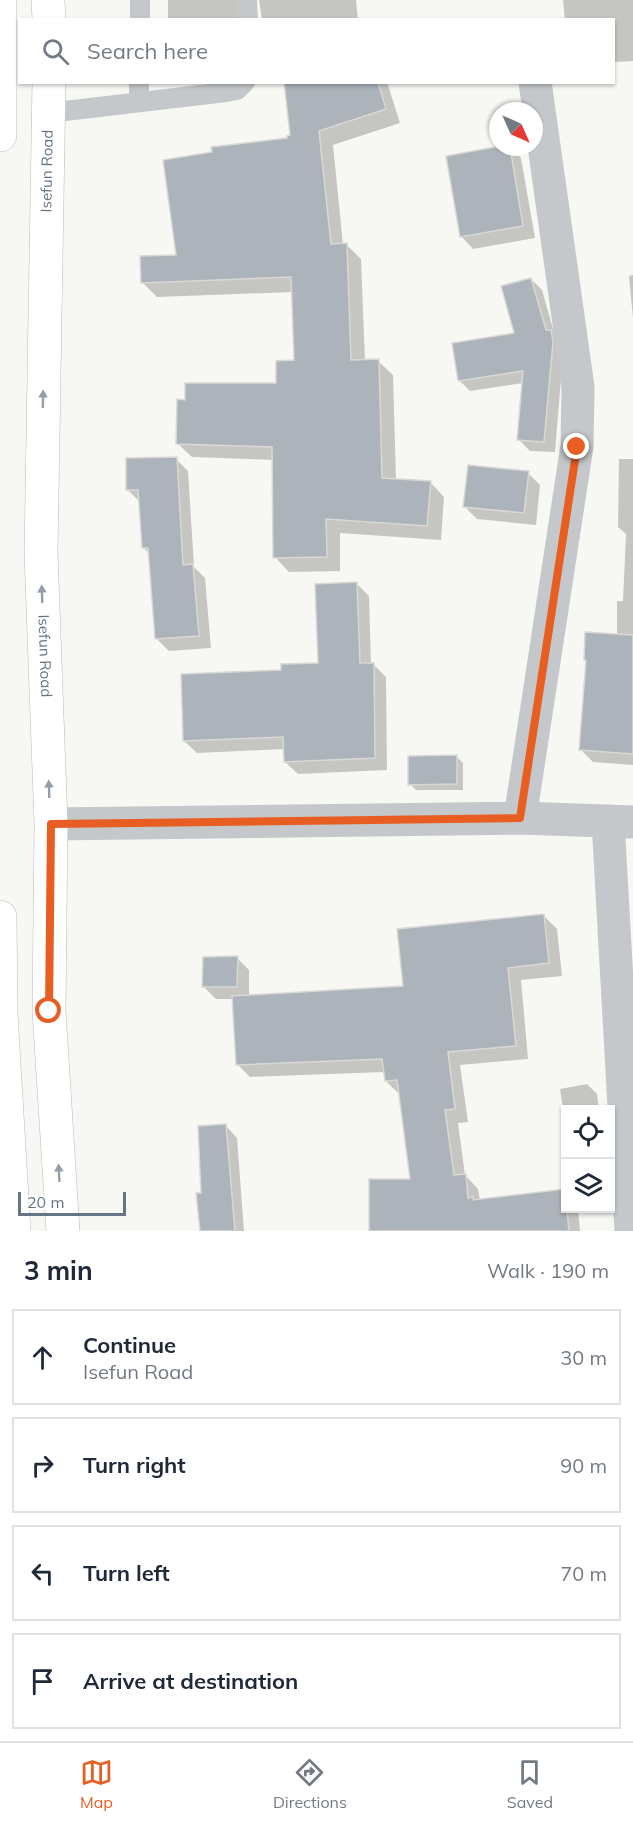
<!DOCTYPE html>
<html lang="en">
<head>
<meta charset="utf-8">
<style>
  :root { --surface:#fff; --page:#f2f2f3; --text:#1f2937; --muted:#747a83; --line:#e0e1e3; --accent:#e85e22 }
  body { margin:0; font-family:Mulish,sans-serif; background:var(--page); color:var(--text) }
  .controls { position:absolute; right:18px; bottom:18px; display:grid; overflow:hidden; border-radius:0px; box-shadow:0 2px 4px #0004 }
  .controls button { width:54px; height:54px; display:grid; place-items:center; padding:0; border:0; border-bottom:2px solid var(--line); background:var(--surface); color:var(--text); font:30px sans-serif }
  .compass { position:absolute; left:489px; top:102px; width:54px; height:54px; border-radius:50%; background:var(--surface); box-shadow:0 2px 4px #0004; rotate:135deg }
  .scale { position:absolute; left:18px; bottom:15px; width:108px; box-sizing:border-box; padding-left:6px; border:3px solid #657585; border-top:0; font-size:16px; line-height:21px; white-space:nowrap; color:#657585; -webkit-text-stroke:4px #fff; paint-order:stroke }
  .stop { position:absolute; width:18px; height:18px; margin:-14px; border:4px solid #e85e22; border-radius:50%; background:#fff }
  .stop.end { background:#e85e22; border-color:#fff; box-shadow:0 2px 6px #0008 }
  .list { margin:0; padding:0; list-style:none }
  h2 { display:flex; justify-content:space-between; align-items:center; height:78px; margin:0; padding:0 24px; font-size:26px }
  h2 small { font-size:20px; font-weight:400; color:var(--muted) }
  .list li { display:grid; grid-template-columns:39px 1fr auto; gap:18px; align-items:center; box-sizing:border-box; height:96px; margin:0 12px 12px; padding:0 12px; border:2px solid var(--line); border-radius:0px }
  .list b { display:block; font-size:22px; white-space:nowrap }
  .list p { margin:0; font-size:20px; white-space:nowrap; color:var(--muted) }
  .list em { font-size:20px; font-style:normal; color:var(--muted) }
  .icon { flex:none; width:33px; height:33px; fill:none; stroke:currentColor; stroke-width:2; stroke-linecap:round; stroke-linejoin:round }
  .map { position:relative; flex:none; width:633px; height:1231px; overflow:hidden }
  .search { position:absolute; background:var(--surface); box-shadow:0 2px 4px #0004; left:18px; right:18px; top:18px; height:66px; display:flex; align-items:center; gap:15px; box-sizing:border-box; padding:0 21px; border-radius:0px; color:var(--muted); font-size:22px }
  .sheet { height:510px; background:var(--surface) }
  nav { display:flex; justify-content:space-around; align-items:center; box-sizing:border-box; height:84px; border-top:2px solid var(--line); background:var(--surface); font-size:16px; color:var(--muted) }
  nav a { display:grid; justify-items:center; gap:3px }
  nav .on { color:var(--accent) }
  .map>svg:first-child { display:block }
  .shadow { fill:#0003 }
  .building { fill:#acb3ba; stroke:#d8d8d6; stroke-width:1.5 }
  .lines { fill:none; stroke-linecap:round; stroke-linejoin:round }
  .secondary-casing { stroke:#b6bbc0; stroke-width:34 }
  .lane { stroke:#c4c8cb; stroke-width:20 }
  .street { stroke:#c4c8cb; stroke-width:33 }
  .secondary { stroke:#fff; stroke-width:33 }
  .oneway { fill:#939eaa }
  .route { stroke:#e85e22; stroke-width:8 }
  .labels { text-anchor:middle; stroke-width:6; stroke-linejoin:round; paint-order:stroke }
  .street-label { font-size:15px; fill:#657585; stroke:#fff }
</style>
</head>
<body>
<div class="map">
<svg width="633" height="1231" viewBox="0 0 633 1231">
  <rect width="100%" height="100%" fill="#f7f7f3"/>
  <path class="shadow" d="M 168,0 L 240,0 L 249,20 L 168,20 Z
    M 259,0 L 356,0 L 358,20 L 262,20 Z
    M 563,0 L 633,0 L 633,61 L 614,62 L 614,20 L 565,20 Z
    M 285,82 L 387,82 L 400,123 L 333,145 L 343,245 L 347,245 L 361,259 L 365,361 L 378,361 L 393,375 L 396,480 L 430,482 L 444,497 L 441,540 L 340,533 L 340,571 L 289,572 L 275,557 L 274,460 L 192,457 L 177,443 L 186,401 L 278,385 L 295,361 L 293,292 L 157,297 L 143,283 L 177,256 L 292,137 Z
    M 503,147 L 510,147 L 521,158 L 535,238 L 473,249 L 461,236 Z
    M 633,275 L 633,318 L 629,276 Z
    M 531,279 L 542,290 L 555,336 L 563,354 L 555,452 L 530,451 L 519,440 L 523,383 L 470,391 L 459,380 L 516,335 Z
    M 176,459 L 188,471 L 194,567 L 205,578 L 211,648 L 169,651 L 157,639 L 150,554 L 144,548 L 140,502 L 128,490 Z
    M 619,459 L 633,459 L 633,765 L 593,762 L 580,749 L 588,662 L 585,660 L 617,635 L 617,601 L 623,601 L 626,534 L 618,527 Z
    M 528,473 L 540,485 L 536,525 L 477,519 L 465,507 Z
    M 357,584 L 369,596 L 371,665 L 374,665 L 386,677 L 387,770 L 298,774 L 285,762 L 285,749 L 197,753 L 184,741 L 283,671 L 319,665 Z
    M 457,757 L 463,763 L 463,790 L 416,790 L 410,784 Z
    M 544,916 L 557,929 L 562,976 L 521,980 L 528,1059 L 460,1065 L 468,1122 L 458,1123 L 465,1175 L 478,1189 L 480,1200 L 564,1190 L 566,1208 L 578,1208 L 580,1231 L 371,1231 L 370,1181 L 411,1181 L 400,1095 L 386,1081 L 385,1072 L 250,1077 L 237,1064 L 233,999 L 216,999 L 204,987 L 237,958 L 249,970 L 249,996 L 404,987 Z
    M 587,1084 L 597,1094 L 599,1110 L 566,1110 L 566,1130 L 560,1089 Z
    M 226,1126 L 237,1138 L 244,1231 L 202,1231 L 198,1194 L 203,1194 Z"/>
  <path class="building" d="M 284,82 L 378,82 L 386,109 L 319,131 L 331,244 L 347,243 L 351,360 L 379,359 L 382,478 L 431,481 L 427,526 L 326,519 L 327,557 L 273,558 L 272,447 L 176,444 L 177,399 L 185,400 L 185,383 L 276,383 L 276,361 L 294,360 L 291,277 L 141,283 L 140,256 L 176,255 L 163,160 L 212,152 L 211,147 L 287,138 L 287,136 L 290,135 Z
    M 495,147 L 510,147 L 523,226 L 460,237 L 446,156 Z
    M 531,278 L 546,330 L 551,330 L 553,342 L 544,442 L 517,440 L 523,371 L 458,381 L 452,343 L 514,333 L 501,286 Z
    M 177,457 L 183,565 L 193,564 L 199,636 L 155,639 L 148,548 L 142,548 L 138,490 L 126,490 L 126,458 Z
    M 468,465 L 529,471 L 524,513 L 463,507 Z
    M 357,582 L 360,663 L 374,663 L 375,758 L 284,762 L 283,737 L 183,741 L 181,674 L 281,670 L 281,664 L 318,663 L 315,584 Z
    M 585,632 L 633,635 L 633,754 L 579,750 L 586,660 L 584,660 Z
    M 457,755 L 457,784 L 408,785 L 408,756 Z
    M 544,914 L 549,963 L 508,968 L 516,1046 L 448,1052 L 455,1109 L 445,1110 L 454,1175 L 466,1174 L 468,1198 L 473,1197 L 473,1200 L 565,1189 L 569,1231 L 369,1231 L 369,1179 L 410,1179 L 397,1080 L 385,1081 L 382,1059 L 236,1065 L 232,996 L 403,986 L 397,929 Z
    M 238,956 L 237,987 L 202,987 L 203,957 Z
    M 226,1124 L 235,1231 L 200,1231 L 196,1193 L 201,1193 L 198,1126 Z"/>
  <g class="lines">
    <g class="secondary-casing">
      <g id="secondary">
        <path d="M 48,0 L 49,20"/>
        <path id="s1" d="M 49,82 L 41,553 L 51,824 L 49,1011 L 63,1231"/>
        <path d="M 0,135 L 0,0"/>
        <path d="M 0,917 L 1,1014 L 14,1231"/>
      </g>
    </g>
    <path class="lane" d="M 247,0 L 248,20
      M 140,20 L 140,0
      M 139,102 L 139,82
      M 48,113 L 226,92 L 237,90 L 245,82"/>
    <path class="street" d="M 520,818 L 577,446 L 578,387 L 535,82
      M 608,821 L 631,1231
      M 51,824 L 520,818 L 633,822"/>
    <use href="#secondary" class="secondary"/>
  </g>
  <defs><path id="oneway-solid" d="M-6-.8H1V-3.2L6.5 0L1 3.2V.8H-6Z" transform="scale(1.5)"/></defs>
  <g class="oneway">
    <use href="#oneway-solid" transform="translate(43 399) rotate(-89)"/>
    <use href="#oneway-solid" transform="translate(42 594) rotate(-92)"/>
    <use href="#oneway-solid" transform="translate(49 789) rotate(-92)"/>
    <use href="#oneway-solid" transform="translate(59 1173) rotate(-93)"/>
  </g>
  <g class="lines">
    <path class="route" d="M 49,1011 L 51,824 L 520,818 L 577,447"/>
  </g>
  <g class="labels">
    <g class="street-label">
      <text transform="translate(47 171) rotate(-89)" y="5">Isefun Road</text>
      <text dy="5" stroke="none"><textPath href="#s1" startOffset="574">Isefun Road</textPath></text>
    </g>
  </g>
</svg>
<div class="controls">
<button><svg class="icon" aria-label="locate" viewBox="0 0 24 24"><circle cx="12" cy="12" r="6"/><path d="M12 2v4M12 18v4M2 12h4M18 12h4"/></svg></button>
<button><svg class="icon" aria-label="layers" viewBox="0 0 24 24"><path d="M12 4l9 5-9 5-9-5zM3 14l9 5 9-5"/></svg></button>
</div>
<svg class="compass" viewBox="-18 -18 36 36"><path d="M0-13l5 13h-10z" fill="#e53935"/><path d="M0 13l5-13h-10z" fill="#747a83"/></svg>
<div class="scale">20 m</div>
<div class="stop" style="left:49px;top:1011px"></div>
<div class="stop end" style="left:577px;top:447px"></div>
<div class="search"><svg class="icon" aria-label="search" viewBox="0 0 24 24"><circle cx="10" cy="10" r="6"/><path d="M15 15l6 6"/></svg>Search here</div>
</div>
<section class="sheet">
<h2>3 min<small>Walk · 190 m</small></h2>
<ul class="list">
<li><svg class="icon" aria-label="ahead" viewBox="0 0 24 24"><path d="M12 20V5M6 11l6-6 6 6"/></svg><div><b>Continue</b><p>Isefun Road</p></div><em>30 m</em></li>
<li><svg class="icon" aria-label="right" viewBox="0 0 24 24"><path d="M7 20v-9h11M14 6l5 5-5 5"/></svg><div><b>Turn right</b></div><em>90 m</em></li>
<li><svg class="icon" aria-label="left" viewBox="0 0 24 24"><path d="M17 20v-9H6M10 6l-5 5 5 5"/></svg><div><b>Turn left</b></div><em>70 m</em></li>
<li><svg class="icon" aria-label="arrive" viewBox="0 0 24 24"><path d="M6 21V4h12l-3 4 3 4H6"/></svg><div><b>Arrive at destination</b></div></li>
</ul>
</section>
<nav>
<a class="on"><svg class="icon" aria-label="map" viewBox="0 0 24 24"><path d="M3 6l6-2 6 2 6-2v14l-6 2-6-2-6 2zM9 4v14M15 6v14"/></svg>Map</a>
<a><svg class="icon" aria-label="directions" viewBox="0 0 24 24"><path d="M12 3l9 9-9 9-9-9zM9 14v-3h6M13 9l2 2-2 2"/></svg>Directions</a>
<a><svg class="icon" aria-label="saved" viewBox="0 0 24 24"><path d="M7 4h10v16l-5-4-5 4z"/></svg>Saved</a>
</nav>
</body>
</html>
